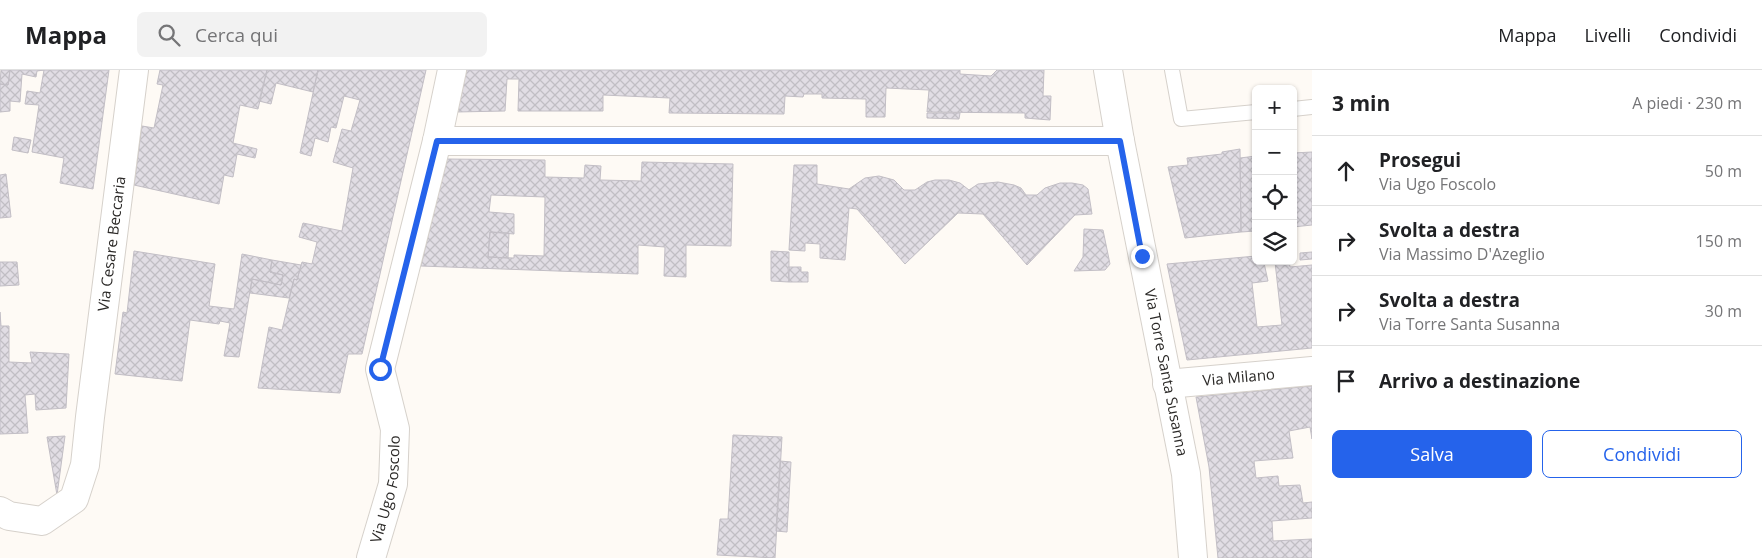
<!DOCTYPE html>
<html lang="it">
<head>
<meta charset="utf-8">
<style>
  :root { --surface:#fff; --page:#f2f2f2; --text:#202124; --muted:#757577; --line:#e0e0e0; --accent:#2563eb }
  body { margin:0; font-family:"Open Sans",sans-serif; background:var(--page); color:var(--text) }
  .controls { position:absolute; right:15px; top:15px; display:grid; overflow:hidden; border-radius:8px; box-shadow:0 1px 4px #0004 }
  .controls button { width:45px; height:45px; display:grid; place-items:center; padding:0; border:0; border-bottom:1px solid var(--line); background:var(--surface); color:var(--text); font:25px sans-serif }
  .stop { position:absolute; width:15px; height:15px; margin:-11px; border:4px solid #2563eb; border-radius:50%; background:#fff }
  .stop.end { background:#2563eb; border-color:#fff; box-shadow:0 1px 5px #0008 }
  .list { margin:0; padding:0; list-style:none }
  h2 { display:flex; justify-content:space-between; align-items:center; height:65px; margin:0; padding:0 20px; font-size:21px }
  h2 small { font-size:16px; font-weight:400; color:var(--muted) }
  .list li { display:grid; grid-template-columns:32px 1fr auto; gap:15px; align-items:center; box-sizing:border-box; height:70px; padding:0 20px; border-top:1px solid var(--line) }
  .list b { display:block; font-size:19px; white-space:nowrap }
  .list p { margin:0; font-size:16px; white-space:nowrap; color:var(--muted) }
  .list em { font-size:16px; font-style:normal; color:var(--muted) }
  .actions { display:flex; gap:10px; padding:15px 20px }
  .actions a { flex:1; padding:11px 0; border:1px solid var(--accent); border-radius:8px; text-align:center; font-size:18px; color:var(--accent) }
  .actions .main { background:var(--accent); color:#fff }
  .icon { flex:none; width:28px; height:28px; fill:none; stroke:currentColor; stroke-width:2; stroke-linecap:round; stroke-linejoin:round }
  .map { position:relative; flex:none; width:1312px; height:488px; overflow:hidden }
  header { display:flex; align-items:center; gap:30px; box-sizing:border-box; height:70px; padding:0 25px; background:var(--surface); border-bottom:1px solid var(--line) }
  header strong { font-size:24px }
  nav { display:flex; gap:28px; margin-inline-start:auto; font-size:18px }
  .search { width:350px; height:45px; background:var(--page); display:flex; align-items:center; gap:12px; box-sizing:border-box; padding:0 18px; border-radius:8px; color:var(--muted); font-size:19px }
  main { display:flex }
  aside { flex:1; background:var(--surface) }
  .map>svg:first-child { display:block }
  .building { fill:url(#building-cross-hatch); stroke:#c2bec5; fill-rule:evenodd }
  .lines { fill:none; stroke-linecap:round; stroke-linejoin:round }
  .service-casing { stroke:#d6d1cb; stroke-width:16 }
  .minor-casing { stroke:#d6d1cb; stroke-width:30 }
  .secondary-casing { stroke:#d6d1cb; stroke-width:30 }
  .service { stroke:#fff; stroke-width:14 }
  .minor { stroke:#fff; stroke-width:28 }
  .secondary { stroke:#fff; stroke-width:28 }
  .route { stroke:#2563eb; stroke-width:6 }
  .labels { text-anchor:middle; stroke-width:5; stroke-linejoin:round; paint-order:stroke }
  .street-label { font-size:15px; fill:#2b2927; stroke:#fefaf5 }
</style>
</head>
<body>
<header>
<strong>Mappa</strong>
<div class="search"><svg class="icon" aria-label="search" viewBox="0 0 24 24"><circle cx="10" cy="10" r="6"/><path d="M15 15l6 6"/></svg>Cerca qui</div>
<nav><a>Mappa</a><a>Livelli</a><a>Condividi</a></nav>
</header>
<main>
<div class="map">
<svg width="1312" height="488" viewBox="0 0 1312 488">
  <defs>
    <pattern id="building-cross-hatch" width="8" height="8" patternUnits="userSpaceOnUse" patternTransform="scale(1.25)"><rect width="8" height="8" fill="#e1dde4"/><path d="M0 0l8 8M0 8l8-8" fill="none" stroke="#c1bec4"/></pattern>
  </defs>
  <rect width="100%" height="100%" fill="#fefaf5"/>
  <path class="building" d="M 1,0 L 10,0 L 8,15 L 0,14 Z
    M 10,0 L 44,0 L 37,1 L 36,7 L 22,4 L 20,32 L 10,31 L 10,41 L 0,42 L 0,14 L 8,15 Z
    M 44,0 L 109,0 L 93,119 L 60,113 L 64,88 L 32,82 L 39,35 L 25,34 L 27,21 L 40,23 Z
    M 160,0 L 267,0 L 258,39 L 240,35 L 233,73 L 257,79 L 255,88 L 237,84 L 233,107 L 224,105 L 219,134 L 134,115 L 142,56 L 154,58 L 163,15 L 157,14 Z
    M 267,0 L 318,0 L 313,22 L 276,13 L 271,34 L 259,31 Z
    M 318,0 L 426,0 L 362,284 L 348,284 L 340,323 L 258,318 L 269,257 L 282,260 L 294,209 L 297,210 L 302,192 L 312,194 L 317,172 L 299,167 L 303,153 L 342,161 L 353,98 L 333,92 L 342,59 L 351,61 L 360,30 L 344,26 L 336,58 L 331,57 L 328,72 L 315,68 L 311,86 L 300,83 Z
    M 465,0 L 960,0 L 960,4 L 991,6 L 997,0 L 1044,0 L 1043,26 L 1051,26 L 1050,50 L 1025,48 L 1025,43 L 927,42 L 929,20 L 886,18 L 885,47 L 866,47 L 866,29 L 822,28 L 822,24 L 804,24 L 803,27 L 785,26 L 784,44 L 669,43 L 670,28 L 603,25 L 603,41 L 518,41 L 519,9 L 507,9 L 505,41 L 456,42 Z
    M 927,43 L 960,43 L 959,49 L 927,48 Z
    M 14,67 L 31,70 L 28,83 L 12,80 Z
    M 1240,79 L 1241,162 L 1185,168 L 1168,97 L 1188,95 L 1187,88 L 1222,84 L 1222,82 Z
    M 1312,82 L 1312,155 L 1293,157 L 1293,83 Z
    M 1256,86 L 1256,161 L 1241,162 L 1240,88 Z
    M 446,89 L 545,90 L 545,107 L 584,108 L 585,95 L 601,96 L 600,110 L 641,111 L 642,92 L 733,94 L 731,176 L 686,175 L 686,207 L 664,206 L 665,177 L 638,175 L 638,204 L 421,196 ZM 491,125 L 545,127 L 544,186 L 514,185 L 514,188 L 488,187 L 490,162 L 514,164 L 514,144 L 489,142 Z
    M 794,95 L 817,95 L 817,114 L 849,119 L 865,108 L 879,106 L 894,110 L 904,120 L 915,120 L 927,112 L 935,110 L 949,110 L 960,113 L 969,120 L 978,114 L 998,112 L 1014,115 L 1021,118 L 1026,125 L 1037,125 L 1045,118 L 1060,113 L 1072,113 L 1083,115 L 1088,119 L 1092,144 L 1075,145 L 1027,195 L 983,144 L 958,143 L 905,194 L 857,139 L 849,138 L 845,190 L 820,188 L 820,174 L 805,173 L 805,181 L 789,180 Z
    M 6,104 L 11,147 L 0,148 L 0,105 Z
    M 1084,159 L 1103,160 L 1110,194 L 1105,200 L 1074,201 L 1083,187 Z
    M 490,162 L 509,163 L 508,188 L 488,187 Z
    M 134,181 L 215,194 L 209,236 L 234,239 L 242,184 L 272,190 L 270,202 L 283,205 L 281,215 L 252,209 L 239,287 L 224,286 L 230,253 L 220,251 L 219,254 L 190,250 L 182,311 L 115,304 L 123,242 L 127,243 Z
    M 771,181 L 789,182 L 789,212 L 771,211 Z
    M 1312,182 L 1312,189 L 1300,190 L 1300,183 Z
    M 1256,186 L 1256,191 L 1289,191 L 1290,197 L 1312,195 L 1312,278 L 1187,290 L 1167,194 ZM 1275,192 L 1282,255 L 1257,257 L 1252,213 L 1268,211 L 1264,193 Z
    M 272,190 L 301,195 L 297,210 L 294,209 L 289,228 L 250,223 L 252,209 L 281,215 L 283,205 L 270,202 Z
    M 0,192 L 17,192 L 19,215 L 0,216 Z
    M 788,197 L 801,197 L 801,202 L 808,202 L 808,212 L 789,212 Z
    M 0,242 L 1,256 L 9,256 L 9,292 L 32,293 L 30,282 L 69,284 L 66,338 L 36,340 L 35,324 L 25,325 L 28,363 L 0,364 Z
    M 1312,316 L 1312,369 L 1310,357 L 1289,361 L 1293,388 L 1254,391 L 1256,408 L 1278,406 L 1279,416 L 1300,415 L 1303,433 L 1312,432 L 1312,448 L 1272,451 L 1273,471 L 1312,469 L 1312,488 L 1218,488 L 1209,397 L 1196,327 Z
    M 733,365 L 782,367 L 775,488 L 717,485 L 720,449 L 728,449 Z
    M 65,366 L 57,425 L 47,367 Z
    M 780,391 L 791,392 L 787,462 L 776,461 Z"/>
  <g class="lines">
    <g class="service-casing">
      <path id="service" d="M 1172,0 L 1181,49 L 1256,42
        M 1293,39 L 1312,37"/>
    </g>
    <g class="minor-casing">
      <g id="minor">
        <path d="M 437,71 L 1120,71"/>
        <path id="s1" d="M 1167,314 L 1312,301"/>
        <path id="s2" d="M 0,441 L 9,446 L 42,451 L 74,429 L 85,395 L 90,347 L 134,0"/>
        <path id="s3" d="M 371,488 L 393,414 L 395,359 L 380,299 L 437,71 L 452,0"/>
      </g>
    </g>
    <g class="secondary-casing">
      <g id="secondary">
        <path id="s4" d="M 1108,0 L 1120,71 L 1186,404 L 1193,488"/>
      </g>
    </g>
    <use href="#service" class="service"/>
    <use href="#minor" class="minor"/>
    <use href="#secondary" class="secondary"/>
  </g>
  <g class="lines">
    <path class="route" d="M 380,299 L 437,71 L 1120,71 L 1142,186"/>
  </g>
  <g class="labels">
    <g class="street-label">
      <text dy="5" stroke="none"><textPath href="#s2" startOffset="341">Via Cesare Beccaria</textPath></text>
      <text dy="5" stroke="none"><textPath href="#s4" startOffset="308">Via Torre Santa Susanna</textPath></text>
      <text dy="5" stroke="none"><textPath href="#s1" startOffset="72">Via Milano</textPath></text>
      <text dy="5" stroke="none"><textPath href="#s3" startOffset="71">Via Ugo Foscolo</textPath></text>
    </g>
  </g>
</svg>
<div class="controls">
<button>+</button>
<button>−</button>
<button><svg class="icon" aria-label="locate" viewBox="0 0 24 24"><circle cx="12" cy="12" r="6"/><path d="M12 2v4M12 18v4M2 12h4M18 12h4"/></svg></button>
<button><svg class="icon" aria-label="layers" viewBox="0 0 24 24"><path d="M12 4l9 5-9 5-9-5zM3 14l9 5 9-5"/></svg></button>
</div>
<div class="stop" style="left:380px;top:299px"></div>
<div class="stop end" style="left:1142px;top:186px"></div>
</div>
<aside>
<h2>3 min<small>A piedi · 230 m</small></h2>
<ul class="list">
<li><svg class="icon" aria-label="ahead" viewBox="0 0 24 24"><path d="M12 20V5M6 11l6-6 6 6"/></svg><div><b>Prosegui</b><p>Via Ugo Foscolo</p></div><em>50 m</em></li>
<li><svg class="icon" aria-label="right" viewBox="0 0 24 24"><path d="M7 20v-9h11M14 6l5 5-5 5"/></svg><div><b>Svolta a destra</b><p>Via Massimo D'Azeglio</p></div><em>150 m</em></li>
<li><svg class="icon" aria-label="right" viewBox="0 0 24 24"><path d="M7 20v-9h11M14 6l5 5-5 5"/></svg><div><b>Svolta a destra</b><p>Via Torre Santa Susanna</p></div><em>30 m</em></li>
<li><svg class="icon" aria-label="arrive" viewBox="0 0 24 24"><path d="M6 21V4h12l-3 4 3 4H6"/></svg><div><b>Arrivo a destinazione</b></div></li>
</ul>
<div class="actions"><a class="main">Salva</a><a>Condividi</a></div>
</aside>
</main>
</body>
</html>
